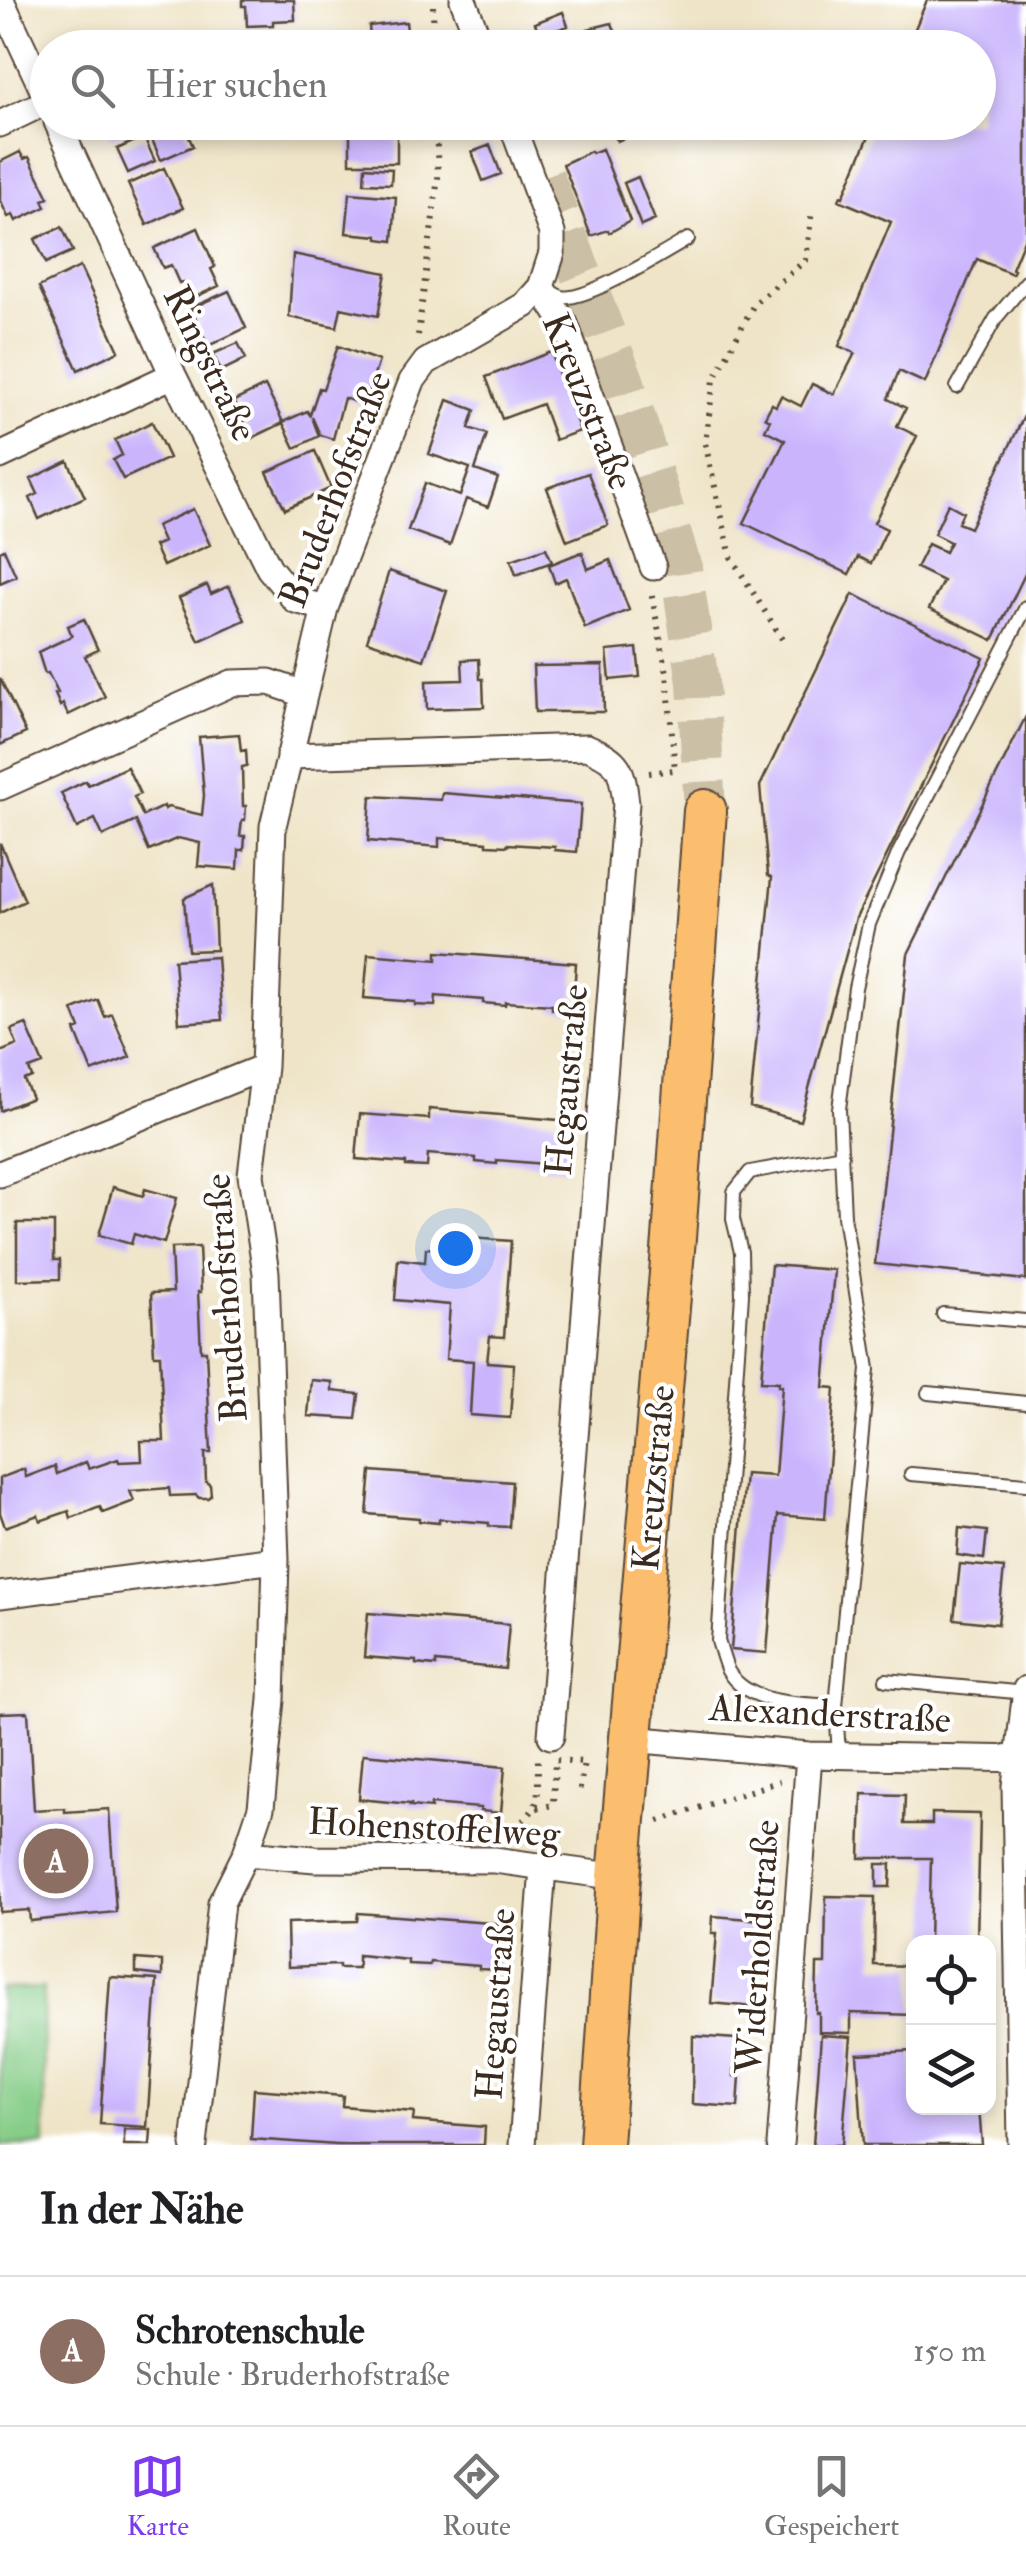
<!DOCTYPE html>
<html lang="de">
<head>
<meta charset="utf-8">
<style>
  :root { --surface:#fff; --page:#f2f2f2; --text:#202124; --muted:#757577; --line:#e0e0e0; --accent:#7c3aed }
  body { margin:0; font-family:"IM FELL Double Pica",serif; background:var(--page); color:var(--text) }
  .controls { position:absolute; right:30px; bottom:30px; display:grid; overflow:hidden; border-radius:20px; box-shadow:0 5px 15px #0003 }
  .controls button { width:90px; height:90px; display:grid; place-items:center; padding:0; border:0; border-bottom:2px solid var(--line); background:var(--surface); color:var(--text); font:50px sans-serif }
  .you { position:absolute; left:455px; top:1248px; width:35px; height:35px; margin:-25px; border:8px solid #fff; border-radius:50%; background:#1a73e8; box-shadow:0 0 0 15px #1a73e833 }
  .badge { display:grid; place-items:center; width:65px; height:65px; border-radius:50%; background:var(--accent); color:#fff; font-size:32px; font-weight:700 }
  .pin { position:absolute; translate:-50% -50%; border:5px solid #fff; box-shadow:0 2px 10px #0006 }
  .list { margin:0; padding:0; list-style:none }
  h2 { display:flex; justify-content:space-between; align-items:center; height:130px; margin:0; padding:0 40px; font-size:42px }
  h2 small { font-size:32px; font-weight:400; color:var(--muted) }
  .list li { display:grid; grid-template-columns:65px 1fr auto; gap:30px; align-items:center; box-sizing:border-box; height:150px; padding:0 40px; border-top:2px solid var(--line) }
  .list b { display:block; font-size:38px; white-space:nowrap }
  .list p { margin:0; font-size:32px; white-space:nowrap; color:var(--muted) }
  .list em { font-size:32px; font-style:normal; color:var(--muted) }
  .icon { flex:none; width:55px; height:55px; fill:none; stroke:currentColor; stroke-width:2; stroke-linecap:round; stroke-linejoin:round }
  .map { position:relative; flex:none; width:1026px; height:2145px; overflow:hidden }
  .search { position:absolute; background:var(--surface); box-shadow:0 5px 15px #0003; left:30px; right:30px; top:30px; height:110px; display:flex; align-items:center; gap:25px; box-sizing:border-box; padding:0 35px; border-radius:55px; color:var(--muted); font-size:38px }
  .sheet { height:280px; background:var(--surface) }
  nav { display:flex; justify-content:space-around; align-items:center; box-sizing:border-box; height:140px; border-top:2px solid var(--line); background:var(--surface); font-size:28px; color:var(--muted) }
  nav a { display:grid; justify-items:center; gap:5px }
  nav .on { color:var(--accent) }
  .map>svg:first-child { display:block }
  .green { fill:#86cd88; stroke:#607c53; stroke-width:2.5 }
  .building { fill:#cab5fd }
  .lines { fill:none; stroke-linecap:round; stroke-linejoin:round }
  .primary-tunnel { stroke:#cbbfa5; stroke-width:42; stroke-dasharray:42 21; stroke-linecap:butt }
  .lane-casing { stroke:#564637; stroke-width:16 }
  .street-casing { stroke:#564637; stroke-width:29 }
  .primary-casing { stroke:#564637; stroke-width:46 }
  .path { stroke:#564637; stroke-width:6; stroke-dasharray:2.5 8; stroke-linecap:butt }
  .lane { stroke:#fff; stroke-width:12 }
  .street { stroke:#fff; stroke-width:25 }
  .primary { stroke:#fbbd6e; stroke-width:42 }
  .labels { text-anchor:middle; stroke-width:8; stroke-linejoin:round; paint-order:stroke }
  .street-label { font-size:38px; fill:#3b2a1e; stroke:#fff }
</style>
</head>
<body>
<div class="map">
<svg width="1026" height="2145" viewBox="0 0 1026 2145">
  <rect width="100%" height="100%" fill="#fff"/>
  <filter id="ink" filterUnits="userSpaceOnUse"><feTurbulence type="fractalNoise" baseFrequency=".01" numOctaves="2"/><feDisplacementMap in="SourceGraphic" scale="20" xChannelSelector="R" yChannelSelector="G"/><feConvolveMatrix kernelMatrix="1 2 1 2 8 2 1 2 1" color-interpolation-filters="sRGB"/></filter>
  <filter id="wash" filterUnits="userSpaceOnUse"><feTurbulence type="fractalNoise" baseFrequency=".0048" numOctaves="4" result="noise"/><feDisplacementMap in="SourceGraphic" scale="40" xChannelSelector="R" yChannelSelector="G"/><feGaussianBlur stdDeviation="2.25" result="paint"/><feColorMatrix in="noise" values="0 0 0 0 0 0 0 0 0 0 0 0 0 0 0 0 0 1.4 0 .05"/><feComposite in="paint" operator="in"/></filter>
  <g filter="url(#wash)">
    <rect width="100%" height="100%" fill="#efe4c7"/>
    <path class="green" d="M 43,1988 L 45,2145 L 0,2145 L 0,1989 Z"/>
    <g id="blocks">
      <path class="building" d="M 242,0 L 294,0 L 295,20 L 273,21 L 273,25 L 247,26 L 246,6 L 242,6 Z
        M 927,0 L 1026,0 L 1026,235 L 1012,269 L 1014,270 L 1012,274 L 977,259 L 925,383 L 899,371 L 888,399 L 906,408 L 897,426 L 917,436 L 874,523 L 887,529 L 871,563 L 858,557 L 849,574 L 744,523 L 785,440 L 765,430 L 770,420 L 765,417 L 772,404 L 776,406 L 781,396 L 801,406 L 812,384 L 834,394 L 855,353 L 839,346 L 891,222 L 839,200 L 841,196 L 843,197 L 875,122 L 979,122 L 979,48 L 907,48 Z
        M 563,12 L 568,26 L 540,36 L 535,23 Z
        M 406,22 L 409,48 L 371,48 L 369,26 Z
        M 612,23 L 621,48 L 577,48 L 573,38 L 589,32 L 588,29 Z
        M 104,122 L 145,122 L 111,138 Z
        M 178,122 L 182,122 L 193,146 L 161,160 L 150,135 Z
        M 350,122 L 397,122 L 397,163 L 350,163 Z
        M 625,122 L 637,122 L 641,131 L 617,141 L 612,128 Z
        M 144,137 L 155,161 L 128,173 L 117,149 Z
        M 490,145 L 501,174 L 483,181 L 472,152 Z
        M 602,149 L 630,221 L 609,233 L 608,230 L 591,236 L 563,164 L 591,151 L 592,153 Z
        M 20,152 L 24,159 L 29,157 L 49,198 L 43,200 L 46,207 L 16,221 L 13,215 L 8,217 L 0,200 L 0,162 Z
        M 365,167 L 392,169 L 391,184 L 364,183 Z
        M 164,168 L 183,208 L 147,225 L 128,184 Z
        M 638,177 L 655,220 L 641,226 L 624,183 Z
        M 350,193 L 396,197 L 393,241 L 378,239 L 378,236 L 346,233 Z
        M 62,227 L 73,251 L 46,263 L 35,239 Z
        M 198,228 L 215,267 L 211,269 L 219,286 L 191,299 L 183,282 L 179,283 L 171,265 L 163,268 L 154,248 Z
        M 293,254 L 386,273 L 378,316 L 341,308 L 337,327 L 289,317 Z
        M 80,267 L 119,351 L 78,370 L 39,287 Z
        M 229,291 L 246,328 L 208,346 L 191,308 Z
        M 238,343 L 246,359 L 221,371 L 213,354 Z
        M 338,346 L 379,361 L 364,405 L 344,398 L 333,439 L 320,435 L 312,417 L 319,436 L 295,448 L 283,423 L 252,438 L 234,401 L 265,386 L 283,422 L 307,411 L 310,415 L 319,388 L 323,389 Z
        M 551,352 L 580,431 L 555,440 L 542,404 L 502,419 L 486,377 Z
        M 448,400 L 475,410 L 469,428 L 487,434 L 475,470 L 498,478 L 488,507 L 466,499 L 450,545 L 408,530 L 425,483 L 460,496 L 470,468 L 429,454 Z
        M 1026,412 L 1026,572 L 993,640 L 929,609 L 943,581 L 916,568 L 928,544 L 945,552 L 950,542 L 934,534 L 948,504 L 963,512 L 958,523 L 970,528 Z
        M 152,422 L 169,458 L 123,479 L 113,460 L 122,455 L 115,440 Z
        M 315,451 L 331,488 L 285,509 L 267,472 Z
        M 68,461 L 85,497 L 39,519 L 30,498 L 38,494 L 31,479 Z
        M 588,473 L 608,525 L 567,541 L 547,488 Z
        M 193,509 L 210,545 L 163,566 L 154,546 L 163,542 L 156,526 Z
        M 546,548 L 552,562 L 516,575 L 511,560 Z
        M 4,549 L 16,576 L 0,583 L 0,551 Z
        M 582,552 L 588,569 L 610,560 L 629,610 L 585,628 L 566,578 L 555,583 L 549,565 Z
        M 389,571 L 447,591 L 424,660 L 367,641 Z
        M 207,585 L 211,594 L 229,586 L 245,620 L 199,641 L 179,598 Z
        M 853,594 L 984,658 L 856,918 L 800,1121 L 750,1107 L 772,877 L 768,875 L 760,786 Z
        M 84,619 L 98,650 L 85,656 L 105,697 L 68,715 L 63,704 L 60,706 L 55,694 L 58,693 L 48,673 L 45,674 L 38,652 L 72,636 L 68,626 Z
        M 637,648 L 640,677 L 610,680 L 607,651 Z
        M 479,659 L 480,679 L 483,679 L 484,707 L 427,709 L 426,681 L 463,680 L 462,660 Z
        M 603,665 L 604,712 L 535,712 L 533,666 Z
        M 0,678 L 26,733 L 0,745 Z
        M 1026,716 L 1026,1280 L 875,1264 L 908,954 Z
        M 239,734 L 241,751 L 246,750 L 247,766 L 242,767 L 243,806 L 246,806 L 245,820 L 242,820 L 240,836 L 245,836 L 244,850 L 239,850 L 238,869 L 198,866 L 200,843 L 178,838 L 149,851 L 136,821 L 103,836 L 95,819 L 77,828 L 61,793 L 86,781 L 88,785 L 127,767 L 140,794 L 134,797 L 143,816 L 164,806 L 165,809 L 168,807 L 202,815 L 204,795 L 199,737 Z
        M 442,793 L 581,804 L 577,852 L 555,850 L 555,847 L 508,844 L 508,846 L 487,845 L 487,842 L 439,838 L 439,847 L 368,841 L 371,796 L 441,800 Z
        M 0,843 L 25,901 L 0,913 Z
        M 213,885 L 216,950 L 188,951 L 184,898 Z
        M 437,952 L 576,963 L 573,1010 L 552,1009 L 552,1005 L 505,1002 L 505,1005 L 483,1003 L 483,1000 L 436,996 L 435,1006 L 415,1005 L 415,1002 L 364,998 L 368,954 L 437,960 Z
        M 217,957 L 222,1020 L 179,1023 L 174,960 Z
        M 98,1000 L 105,1017 L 112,1014 L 130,1057 L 92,1072 L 75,1030 L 80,1028 L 73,1010 Z
        M 26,1024 L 43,1064 L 29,1069 L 32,1077 L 24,1080 L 32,1098 L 0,1111 L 0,1052 L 17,1045 L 11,1030 Z
        M 429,1109 L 570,1121 L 566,1169 L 544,1167 L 544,1164 L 497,1160 L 497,1164 L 476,1162 L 476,1158 L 428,1154 L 427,1167 L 406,1166 L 406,1163 L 356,1159 L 360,1114 L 429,1119 Z
        M 113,1187 L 143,1196 L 145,1189 L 177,1198 L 164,1243 L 134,1234 L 131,1244 L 99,1235 Z
        M 17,1223 L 54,1223 L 54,1260 L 60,1260 L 60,1279 L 17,1280 Z
        M 470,1238 L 511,1241 L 504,1337 L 490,1336 L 487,1362 L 514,1364 L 510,1418 L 470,1415 L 473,1361 L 446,1359 L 450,1305 L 395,1300 L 398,1259 L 425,1262 L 426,1248 L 468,1251 Z
        M 199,1247 L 201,1292 L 198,1292 L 201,1351 L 206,1351 L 211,1453 L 205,1453 L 206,1482 L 210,1485 L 211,1495 L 208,1498 L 199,1498 L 196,1495 L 170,1496 L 169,1488 L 130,1491 L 134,1501 L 103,1513 L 100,1507 L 71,1518 L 69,1511 L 40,1521 L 38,1515 L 5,1527 L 0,1513 L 0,1478 L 24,1469 L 26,1477 L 55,1466 L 57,1474 L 86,1462 L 89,1469 L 118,1459 L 119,1462 L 142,1461 L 141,1441 L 164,1441 L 160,1355 L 154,1355 L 151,1293 L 173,1292 L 171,1248 Z
        M 771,1265 L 834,1270 L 824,1387 L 835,1388 L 825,1519 L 778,1515 L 767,1653 L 731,1650 L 745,1474 L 775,1476 L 782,1386 L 778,1386 L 779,1382 L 761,1381 Z
        M 311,1380 L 332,1382 L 332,1391 L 359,1394 L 356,1419 L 308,1416 Z
        M 371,1471 L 512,1482 L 509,1527 L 489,1526 L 489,1523 L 439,1519 L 439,1523 L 419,1521 L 419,1518 L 367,1514 Z
        M 959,1528 L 987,1531 L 984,1559 L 957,1555 Z
        M 960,1564 L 1004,1568 L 998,1624 L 954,1619 Z
        M 368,1613 L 509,1624 L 505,1669 L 436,1662 L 436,1666 L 416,1664 L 416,1661 L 364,1657 Z
        M 28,1712 L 34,1810 L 65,1808 L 65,1812 L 109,1809 L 116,1912 L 30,1921 L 29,1910 L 0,1912 L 0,1713 Z
        M 363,1754 L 505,1767 L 501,1813 L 480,1811 L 481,1808 L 431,1804 L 431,1808 L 410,1806 L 411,1804 L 359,1799 Z
        M 862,1794 L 905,1795 L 904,1824 L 932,1824 L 932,1813 L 980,1814 L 977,1942 L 929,1942 L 931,1858 L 860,1858 Z
        M 877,1864 L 891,1864 L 890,1887 L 877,1887 Z
        M 826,1896 L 875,1897 L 874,1965 L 914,1966 L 914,2015 L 851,2013 L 851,2033 L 819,2032 L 819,2013 L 816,2013 L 817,1964 L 825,1964 Z
        M 358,1913 L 503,1924 L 499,1970 L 479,1969 L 479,1966 L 430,1962 L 429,1965 L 408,1964 L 408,1960 L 358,1955 L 358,1968 L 339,1968 L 339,1965 L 288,1967 L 287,1923 L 357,1921 Z
        M 713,1916 L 762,1920 L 755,2007 L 711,2003 L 717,1933 L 712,1933 Z
        M 136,1959 L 162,1961 L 162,1976 L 136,1973 Z
        M 110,1977 L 157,1980 L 147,2127 L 100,2124 Z
        M 821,2035 L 851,2037 L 842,2145 L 813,2145 Z
        M 693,2036 L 736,2039 L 734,2076 L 740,2076 L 738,2107 L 692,2104 Z
        M 914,2051 L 914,2108 L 979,2108 L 982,2145 L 863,2145 L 857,2054 Z
        M 254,2089 L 343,2096 L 342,2106 L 414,2112 L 413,2121 L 485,2127 L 484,2145 L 337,2145 L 251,2139 Z
        M 124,2129 L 151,2130 L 150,2145 L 124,2145 Z"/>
    </g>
  </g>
  <g filter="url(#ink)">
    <use href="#blocks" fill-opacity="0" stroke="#564637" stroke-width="2.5"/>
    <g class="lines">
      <path class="primary-tunnel" d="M 543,177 L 624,383 L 681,568 L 698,682 L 705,811"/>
      <g class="lane-casing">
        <path id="lane" d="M 548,290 C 549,291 561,297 562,297 C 585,302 666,252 688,239
          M 957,387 L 996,318 L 1026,282
          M 943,1314 L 1026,1321
          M 928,1393 L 1026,1403
          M 911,1474 L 1026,1484
          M 886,1680 L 1026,1693
          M 836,1706 L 868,1369 L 844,1216 L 839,1109 L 855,988 L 869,924 L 899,852 L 1026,607
          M 839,1756 L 836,1706 C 801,1703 749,1706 728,1671 C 724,1662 721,1650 718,1641 L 742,1294 L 741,1252 L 733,1219 L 734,1192 L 750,1172 L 842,1155"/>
      </g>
      <g class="street-casing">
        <path id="street" d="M 1,0 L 48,101
          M 463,0 L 482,48
          M 57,122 L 173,375 L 269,568 L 295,600 L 325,608
          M 0,124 L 48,101
          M 541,287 L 565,324 L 653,567
          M 0,456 L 173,375
          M 289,756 L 587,747 C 620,761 622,768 626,803 L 551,1736
          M 0,787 L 232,683 L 269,682 L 304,694
          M 0,1174 L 264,1067
          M 0,1595 L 276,1560
          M 631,1739 L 809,1755 L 1026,1759
          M 246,1853 L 315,1859 L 494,1860 L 619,1877
          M 194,2145 L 221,1903 L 246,1853 L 261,1808 L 272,1700 L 276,1560 L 266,1273 L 251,1175 L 264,1067 L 273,826 L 325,608 L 412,381 L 426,362 L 525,305 L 541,287 L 552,253 L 552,233 L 511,122
          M 522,2145 L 543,1868
          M 780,2145 L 809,1755
          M 1021,2145 L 1015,1786 L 1026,1689"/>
      </g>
      <g class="primary-casing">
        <path id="primary" d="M 601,2145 L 619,1877 L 674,1238 L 705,811"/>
      </g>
      <path class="path" d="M 433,6 L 434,48
        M 418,335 L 438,177 L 436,122
        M 782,639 L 731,557 L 705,443 L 714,380 L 754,304 L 806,260 L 812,210
        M 649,773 L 675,770 L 667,673 L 651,592
        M 537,1808 L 553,1805 L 555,1760 L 584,1762 L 579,1795
        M 659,1821 L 780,1781
        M 506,1834 C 544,1806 537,1805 538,1760"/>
      <use href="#lane" class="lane"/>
      <use href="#street" class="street"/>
      <use href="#primary" class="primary"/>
    </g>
  </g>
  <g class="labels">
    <g class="street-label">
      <text transform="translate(211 363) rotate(64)" y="13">Ringstraße</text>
      <text transform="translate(589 401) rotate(68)" y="13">Kreuzstraße</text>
      <text transform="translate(335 489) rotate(-69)" y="13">Bruderhofstraße</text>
      <text transform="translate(566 1080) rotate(-85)" y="13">Hegaustraße</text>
      <text transform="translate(225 1298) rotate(-94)" y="13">Bruderhofstraße</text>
      <text transform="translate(653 1478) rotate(-85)" y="13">Kreuzstraße</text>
      <text transform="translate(830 1713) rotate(3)" y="13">Alexanderstraße</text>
      <text transform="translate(434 1827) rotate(3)" y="13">Hohenstoffelweg</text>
      <text transform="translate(757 1947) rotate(-86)" y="13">Widerholdstraße</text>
      <text transform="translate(495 2004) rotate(-86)" y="13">Hegaustraße</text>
    </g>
  </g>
</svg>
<div class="controls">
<button><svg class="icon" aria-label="locate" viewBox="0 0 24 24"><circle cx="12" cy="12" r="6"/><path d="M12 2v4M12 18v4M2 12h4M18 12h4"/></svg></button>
<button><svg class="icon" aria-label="layers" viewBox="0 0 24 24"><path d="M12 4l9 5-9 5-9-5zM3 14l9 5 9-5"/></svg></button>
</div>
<div class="you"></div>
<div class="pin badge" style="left:56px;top:1861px;background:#8d6e63">A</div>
<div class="search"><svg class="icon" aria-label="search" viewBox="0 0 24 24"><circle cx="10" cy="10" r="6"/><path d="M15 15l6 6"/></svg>Hier suchen</div>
</div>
<section class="sheet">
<h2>In der Nähe<small></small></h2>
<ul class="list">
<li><span class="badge" style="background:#8d6e63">A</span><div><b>Schrotenschule</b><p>Schule · Bruderhofstraße</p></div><em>150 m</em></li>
</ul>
</section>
<nav>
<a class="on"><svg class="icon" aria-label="map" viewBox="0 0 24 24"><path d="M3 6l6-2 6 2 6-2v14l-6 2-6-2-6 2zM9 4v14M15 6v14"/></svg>Karte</a>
<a><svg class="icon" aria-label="directions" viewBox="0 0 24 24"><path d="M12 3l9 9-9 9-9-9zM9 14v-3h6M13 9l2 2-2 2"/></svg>Route</a>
<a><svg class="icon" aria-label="saved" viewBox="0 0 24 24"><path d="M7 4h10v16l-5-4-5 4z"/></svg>Gespeichert</a>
</nav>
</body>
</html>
